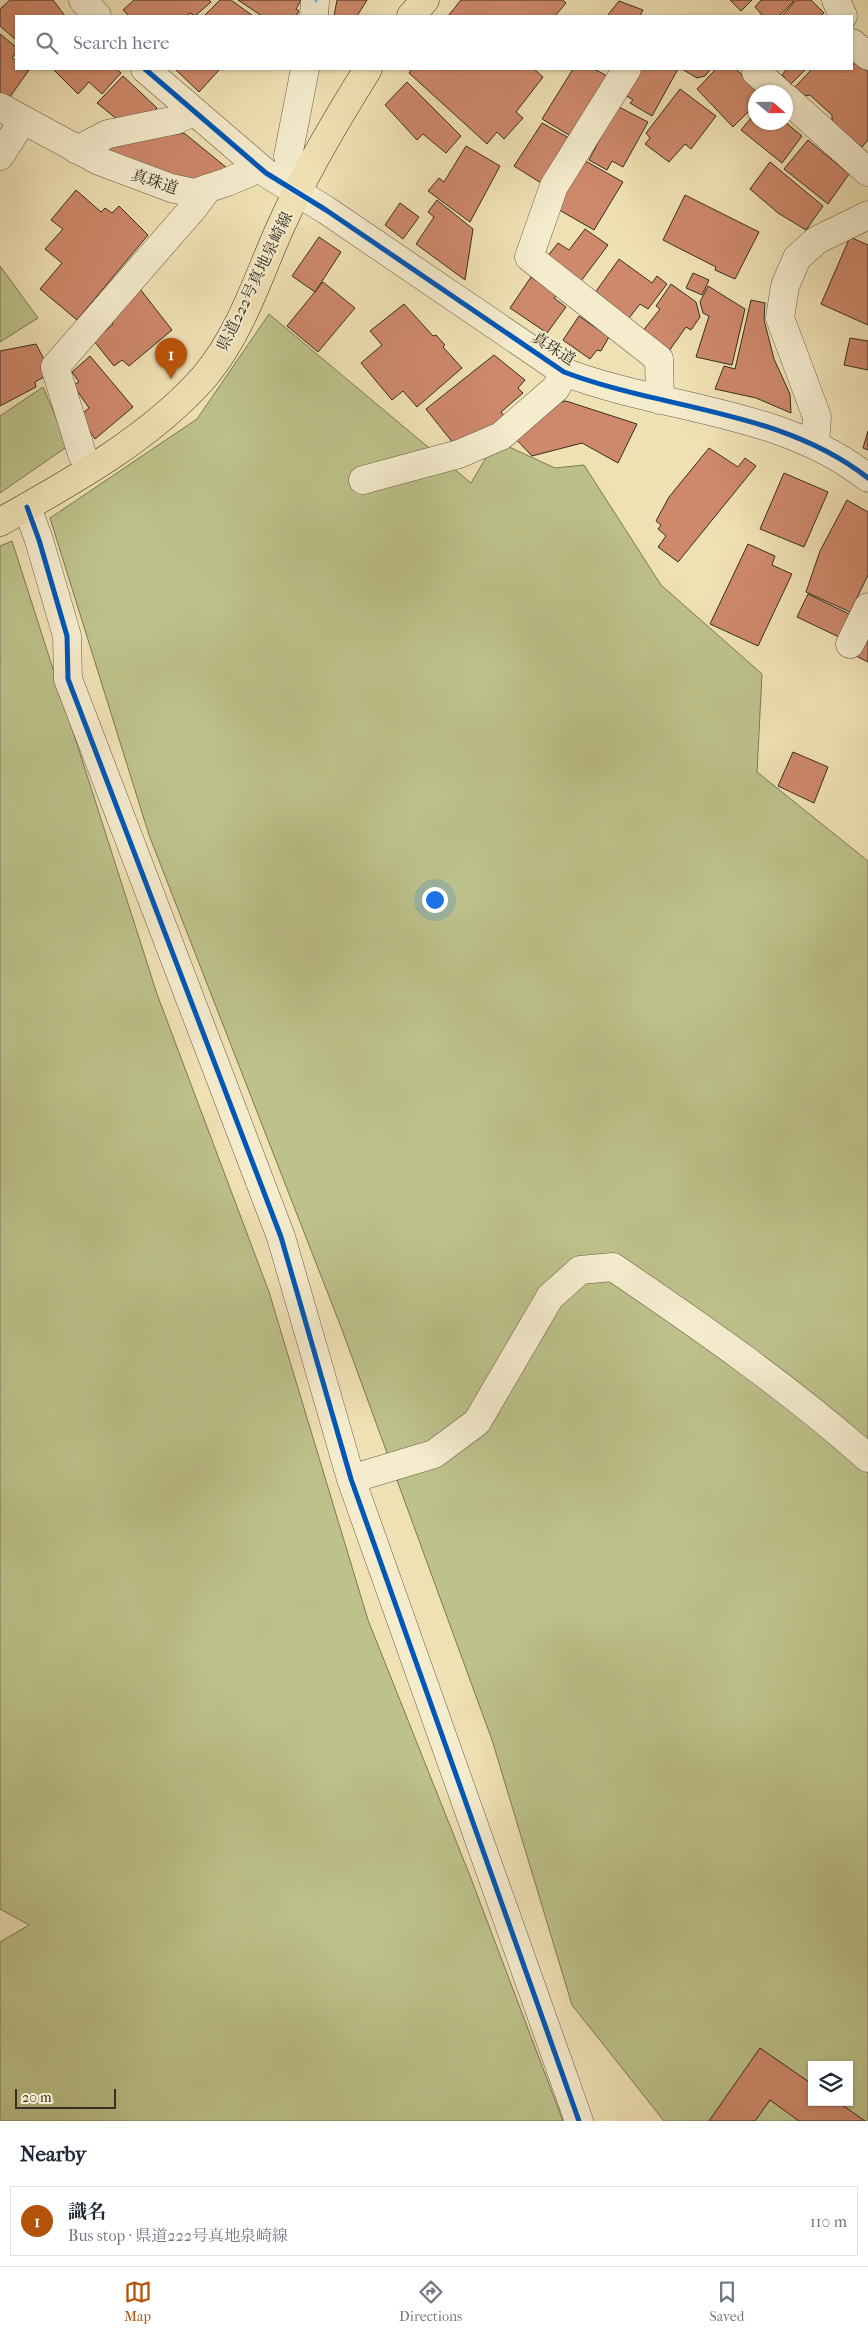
<!DOCTYPE html>
<html lang="en">
<head>
<meta charset="utf-8">
<style>
  :root { --surface:#fff; --page:#f6f6f7; --text:#1f2937; --muted:#747a83; --line:#e0e1e3; --accent:#b45309 }
  body { margin:0; font-family:"IM FELL French Canon","Noto Serif JP",serif; background:var(--page); color:var(--text) }
  .controls { position:absolute; right:15px; bottom:15px; display:grid; overflow:hidden; border-radius:0px; box-shadow:0 1px 4px #0004 }
  .controls button { width:45px; height:45px; display:grid; place-items:center; padding:0; border:0; border-bottom:1px solid var(--line); background:var(--surface); color:var(--text); font:25px sans-serif }
  .compass { position:absolute; left:748px; top:85px; width:45px; height:45px; border-radius:50%; background:var(--surface); box-shadow:0 1px 4px #0004; rotate:110deg }
  .scale { position:absolute; left:15px; bottom:12px; width:101px; box-sizing:border-box; padding-left:5px; border:2px solid #362d23; border-top:0; font-size:14px; line-height:18px; white-space:nowrap; color:#362d23; -webkit-text-stroke:4px #f5ecce; paint-order:stroke }
  .you { position:absolute; left:434px; top:899px; width:18px; height:18px; margin:-12px; border:4px solid #fff; border-radius:50%; background:#1a73e8; box-shadow:0 0 0 8px #1a73e833 }
  .badge { display:grid; place-items:center; width:32px; height:32px; border-radius:50%; background:var(--accent); color:#fff; font-size:16px; font-weight:700 }
  .pin { position:absolute; translate:-50% -41px; filter:drop-shadow(0 1px 2px #0008) }
  .pin::after { content:''; position:absolute; top:26px; width:18px; height:15px; background:inherit; clip-path:polygon(0 0,100% 0,50% 100%) }
  .list { margin:0; padding:0; list-style:none }
  h2 { display:flex; justify-content:space-between; align-items:center; height:65px; margin:0; padding:0 20px; font-size:21px }
  h2 small { font-size:16px; font-weight:400; color:var(--muted) }
  .list li { display:grid; grid-template-columns:32px 1fr auto; gap:15px; align-items:center; box-sizing:border-box; height:70px; margin:0 10px 10px; padding:0 10px; border:1px solid var(--line); border-radius:0px }
  .list b { display:block; font-size:19px; white-space:nowrap }
  .list p { margin:0; font-size:16px; white-space:nowrap; color:var(--muted) }
  .list em { font-size:16px; font-style:normal; color:var(--muted) }
  .icon { flex:none; width:28px; height:28px; fill:none; stroke:currentColor; stroke-width:2; stroke-linecap:round; stroke-linejoin:round }
  .map { position:relative; flex:none; width:868px; height:2121px; overflow:hidden }
  .search { position:absolute; background:var(--surface); box-shadow:0 1px 4px #0004; left:15px; right:15px; top:15px; height:55px; display:flex; align-items:center; gap:12px; box-sizing:border-box; padding:0 18px; border-radius:0px; color:var(--muted); font-size:19px }
  .sheet { height:145px; background:var(--surface) }
  nav { display:flex; justify-content:space-around; align-items:center; box-sizing:border-box; height:70px; border-top:1px solid var(--line); background:var(--surface); font-size:14px; color:var(--muted) }
  nav a { display:grid; justify-items:center; gap:2px }
  nav .on { color:var(--accent) }
  .map>svg:first-child { display:block }
  .green { fill:#bdc28a; stroke:#7a7856; fill-rule:evenodd }
  .building { fill:#ce896b; stroke:#362d23 }
  .lines { fill:none; stroke-linecap:round; stroke-linejoin:round }
  .minor-casing { stroke:#645a47; stroke-width:29 }
  .major-casing { stroke:#362d23; stroke-width:29 }
  .minor { stroke:#f5ecce; stroke-width:28 }
  .major { stroke:#f0e1b4; stroke-width:28 }
  .quiet { stroke:#3e9de0; stroke-width:4; stroke-dasharray:8 4; stroke-linecap:butt }
  .cycleway-casing { stroke:#f5ecce; stroke-width:8 }
  .cycleway { stroke:#0057b8; stroke-width:5 }
  .labels { text-anchor:middle; stroke-width:4; stroke-linejoin:round; paint-order:stroke }
  .street-label { font-size:16px; fill:#362d23; stroke:#f5ecce }
</style>
</head>
<body>
<div class="map">
<svg width="868" height="2121" viewBox="0 0 868 2121">
  <rect width="100%" height="100%" fill="#f0e1b4"/>
  <filter id="stains"><feTurbulence type="fractalNoise" baseFrequency=".004" numOctaves="4"/><feColorMatrix values="0 0 0 0 .2 0 0 0 0 .09 0 0 0 0 .02 0 0 0 .5 -.17"/></filter>
  <radialGradient id="worn" r=".72"><stop offset=".6" stop-color="#630" stop-opacity="0"/><stop offset="1" stop-color="#630" stop-opacity=".3"/></radialGradient>
  <path class="green" d="M 0,266 L 38,318 L 0,342 Z
    M 269,314 L 471,483 L 496,441 L 555,468 L 584,465 L 661,585 L 762,674 L 757,772 L 868,861 L 868,2121 L 664,2121 L 572,2005 L 492,1740 L 341,1327 L 149,835 L 50,518 L 197,419 ZM 812,2065 L 849,2065 L 849,2102 L 812,2102 Z
    M 43,387 L 68,446 L 0,493 L 0,416 Z
    M 12,541 L 157,994 L 269,1292 L 368,1620 L 470,1876 L 563,2121 L 0,2121 L 0,1942 L 29,1925 L 0,1909 L 0,546 Z"/>
  <path class="building" d="M 10,0 L 53,0 L 65,16 L 16,16 L 16,40 L 0,26 L 0,9 Z
    M 134,0 L 209,0 L 211,2 L 195,16 L 190,13 L 186,16 L 129,16 L 123,10 Z
    M 220,0 L 231,0 L 253,16 L 204,16 Z
    M 238,0 L 301,0 L 296,9 L 299,11 L 296,16 L 262,16 Z
    M 337,0 L 367,0 L 357,16 L 334,16 Z
    M 461,0 L 563,0 L 566,3 L 555,16 L 448,16 Z
    M 730,0 L 752,0 L 741,11 Z
    M 761,0 L 792,0 L 794,1 L 779,16 L 763,16 L 755,7 Z
    M 796,0 L 811,0 L 824,13 L 820,16 L 782,16 Z
    M 619,1 L 643,10 L 640,16 L 607,16 Z
    M 0,34 L 16,47 L 16,52 L 12,58 L 16,61 L 16,69 L 29,70 L 7,101 L 0,96 Z
    M 857,60 L 868,72 L 868,140 L 862,147 L 832,123 L 832,115 L 810,95 L 805,96 L 795,87 L 812,69 L 852,69 L 852,66 Z
    M 53,69 L 116,69 L 121,73 L 102,94 L 89,82 L 78,94 Z
    M 175,69 L 220,69 L 199,92 Z
    M 412,69 L 534,69 L 543,77 L 516,112 L 523,118 L 504,139 L 497,132 L 487,144 L 409,73 Z
    M 573,69 L 594,69 L 609,77 L 574,138 L 542,119 Z
    M 640,69 L 678,69 L 652,116 L 630,103 L 633,100 L 625,95 Z
    M 682,69 L 711,69 L 705,76 L 697,78 Z
    M 716,69 L 736,69 L 759,92 L 756,92 L 753,101 L 756,104 L 733,127 L 697,89 Z
    M 787,69 L 806,69 L 791,84 L 782,75 Z
    M 123,76 L 157,108 L 149,117 L 118,120 L 97,103 Z
    M 407,82 L 461,136 L 446,153 L 423,134 L 417,140 L 385,105 Z
    M 680,89 L 716,116 L 691,149 L 685,144 L 669,162 L 645,144 L 650,138 L 646,133 Z
    M 617,106 L 648,122 L 623,167 L 612,161 L 607,170 L 589,160 Z
    M 756,112 L 756,122 L 785,122 L 802,136 L 782,163 L 741,130 Z
    M 542,123 L 571,139 L 541,183 L 514,166 Z
    M 184,133 L 227,168 L 189,185 L 99,152 L 113,142 Z
    M 808,140 L 849,174 L 828,204 L 784,169 Z
    M 466,146 L 500,166 L 470,222 L 428,191 L 439,178 L 444,182 Z
    M 582,159 L 623,182 L 594,230 L 554,207 Z
    M 770,162 L 823,206 L 806,230 L 778,213 L 750,189 Z
    M 76,190 L 101,212 L 105,208 L 112,213 L 119,206 L 148,235 L 77,320 L 40,289 L 62,263 L 45,249 L 63,229 L 51,220 Z
    M 685,195 L 759,232 L 735,279 L 715,270 L 716,267 L 663,240 Z
    M 437,200 L 473,229 L 465,280 L 416,244 L 434,217 L 428,212 Z
    M 400,203 L 419,217 L 403,239 L 385,225 Z
    M 585,229 L 608,245 L 581,281 L 547,257 L 558,243 L 569,250 Z
    M 319,237 L 341,252 L 315,292 L 292,276 Z
    M 850,237 L 868,245 L 868,325 L 821,304 Z
    M 619,259 L 652,283 L 657,276 L 667,284 L 648,309 L 640,304 L 626,322 L 592,297 Z
    M 693,273 L 709,280 L 702,295 L 686,288 Z
    M 531,277 L 557,295 L 554,298 L 566,307 L 547,333 L 510,308 Z
    M 323,282 L 355,308 L 318,352 L 287,326 Z
    M 671,284 L 696,302 L 700,317 L 691,330 L 686,327 L 669,351 L 642,332 L 660,309 L 656,306 Z
    M 708,286 L 745,309 L 732,365 L 696,357 L 709,316 L 703,313 L 700,302 Z
    M 140,289 L 172,330 L 129,366 L 122,360 L 114,366 L 94,341 L 113,324 L 109,314 Z
    M 751,300 L 765,303 L 764,320 L 774,359 L 790,394 L 791,413 L 756,398 L 715,389 L 724,366 L 735,369 Z
    M 404,304 L 433,336 L 436,335 L 445,345 L 443,347 L 462,368 L 417,407 L 403,391 L 392,400 L 361,363 L 382,345 L 370,331 Z
    M 579,316 L 609,337 L 601,351 L 597,350 L 590,359 L 563,340 Z
    M 850,338 L 868,341 L 868,370 L 844,365 Z
    M 36,344 L 51,373 L 35,382 L 36,387 L 0,406 L 0,351 Z
    M 494,355 L 525,380 L 518,388 L 523,393 L 501,412 L 508,421 L 483,438 L 477,431 L 457,448 L 426,409 Z
    M 90,356 L 133,407 L 95,439 L 79,416 L 89,408 L 73,385 L 79,382 L 72,372 Z
    M 566,401 L 637,424 L 618,463 L 582,443 L 532,456 L 511,434 L 552,404 Z
    M 868,431 L 868,450 L 863,448 Z
    M 709,448 L 738,467 L 745,458 L 756,466 L 678,562 L 658,547 L 666,536 L 658,529 L 661,525 L 656,521 L 669,497 Z
    M 784,473 L 828,492 L 804,547 L 760,529 Z
    M 847,500 L 868,512 L 868,575 L 850,612 L 806,592 L 820,551 Z
    M 748,544 L 775,556 L 772,565 L 792,574 L 758,646 L 710,624 Z
    M 808,594 L 849,614 L 839,637 L 797,617 Z
    M 868,631 L 868,662 L 856,656 Z
    M 793,752 L 828,767 L 814,803 L 778,786 Z
    M 760,2048 L 812,2084 L 812,2102 L 838,2102 L 865,2121 L 799,2121 L 770,2100 L 755,2121 L 709,2121 Z"/>
  <g class="lines">
    <g class="minor-casing">
      <path id="minor" d="M 83,0 L 97,16
        M 836,0 L 843,16
        M 314,16 L 315,1
        M 852,43 L 868,56
        M 145,69 L 266,173 L 326,210 L 564,372 C 664,410 782,410 868,478
        M 627,69 L 554,186 L 529,257 L 659,359 L 660,400
        M 756,72 L 779,92
        M 786,98 L 868,172
        M 0,107 L 99,161 L 171,188 L 194,193 L 227,182 L 260,168
        M 77,150 L 108,134 L 176,120 L 193,112
        M 0,156 L 23,120
        M 297,192 L 288,156 L 305,69
        M 815,444 L 817,417 L 780,318 L 785,286 L 797,258 L 817,240 L 868,215
        M 90,468 L 82,454 L 55,367 L 195,206 L 208,188
        M 363,480 L 459,454 L 501,436 L 556,388 L 564,372
        M 27,507 L 39,540 L 67,636 L 68,679 L 281,1237 L 351,1479 L 579,2121
        M 850,644 L 868,607
        M 351,1479 L 434,1454 L 477,1422 L 550,1297 L 580,1270 L 613,1267 C 701,1327 788,1387 868,1458"/>
    </g>
    <g class="major-casing">
      <path id="major" d="M 411,16 L 425,0
        M 0,522 C 71,482 151,438 205,376 C 241,333 258,277 280,228 C 305,172 336,120 368,69"/>
    </g>
    <use href="#minor" class="minor"/>
    <use href="#major" class="major"/>
    <path class="quiet" d="M 315,1 L 316,0"/>
    <g class="cycleway-casing">
      <path id="cycleway" d="M 145,69 L 266,173 L 326,210 L 564,372 C 664,410 782,410 868,478
        M 27,507 L 39,540 L 67,636 L 68,679 L 281,1237 L 351,1479 L 579,2121"/>
    </g>
    <use href="#cycleway" class="cycleway"/>
  </g>
  <g class="labels">
    <g class="street-label">
      <text transform="translate(155 181) rotate(18)" y="6">真珠道</text>
      <text transform="translate(254 281) rotate(-64)" y="6">県道222号真地泉崎線</text>
      <text transform="translate(554 348) rotate(32)" y="6">真珠道</text>
    </g>
  </g>
  <rect width="100%" height="100%" filter="url(#stains)"/>
  <rect width="100%" height="100%" fill="url(#worn)"/>
</svg>
<div class="controls">
<button><svg class="icon" aria-label="layers" viewBox="0 0 24 24"><path d="M12 4l9 5-9 5-9-5zM3 14l9 5 9-5"/></svg></button>
</div>
<svg class="compass" viewBox="-18 -18 36 36"><path d="M0-13l5 13h-10z" fill="#e53935"/><path d="M0 13l5-13h-10z" fill="#747a83"/></svg>
<div class="scale">20 m</div>
<div class="you"></div>
<div class="pin badge" style="left:171px;top:379px">1</div>
<div class="search"><svg class="icon" aria-label="search" viewBox="0 0 24 24"><circle cx="10" cy="10" r="6"/><path d="M15 15l6 6"/></svg>Search here</div>
</div>
<section class="sheet">
<h2>Nearby<small></small></h2>
<ul class="list">
<li><span class="badge">1</span><div><b>識名</b><p>Bus stop · 県道222号真地泉崎線</p></div><em>110 m</em></li>
</ul>
</section>
<nav>
<a class="on"><svg class="icon" aria-label="map" viewBox="0 0 24 24"><path d="M3 6l6-2 6 2 6-2v14l-6 2-6-2-6 2zM9 4v14M15 6v14"/></svg>Map</a>
<a><svg class="icon" aria-label="directions" viewBox="0 0 24 24"><path d="M12 3l9 9-9 9-9-9zM9 14v-3h6M13 9l2 2-2 2"/></svg>Directions</a>
<a><svg class="icon" aria-label="saved" viewBox="0 0 24 24"><path d="M7 4h10v16l-5-4-5 4z"/></svg>Saved</a>
</nav>
</body>
</html>
